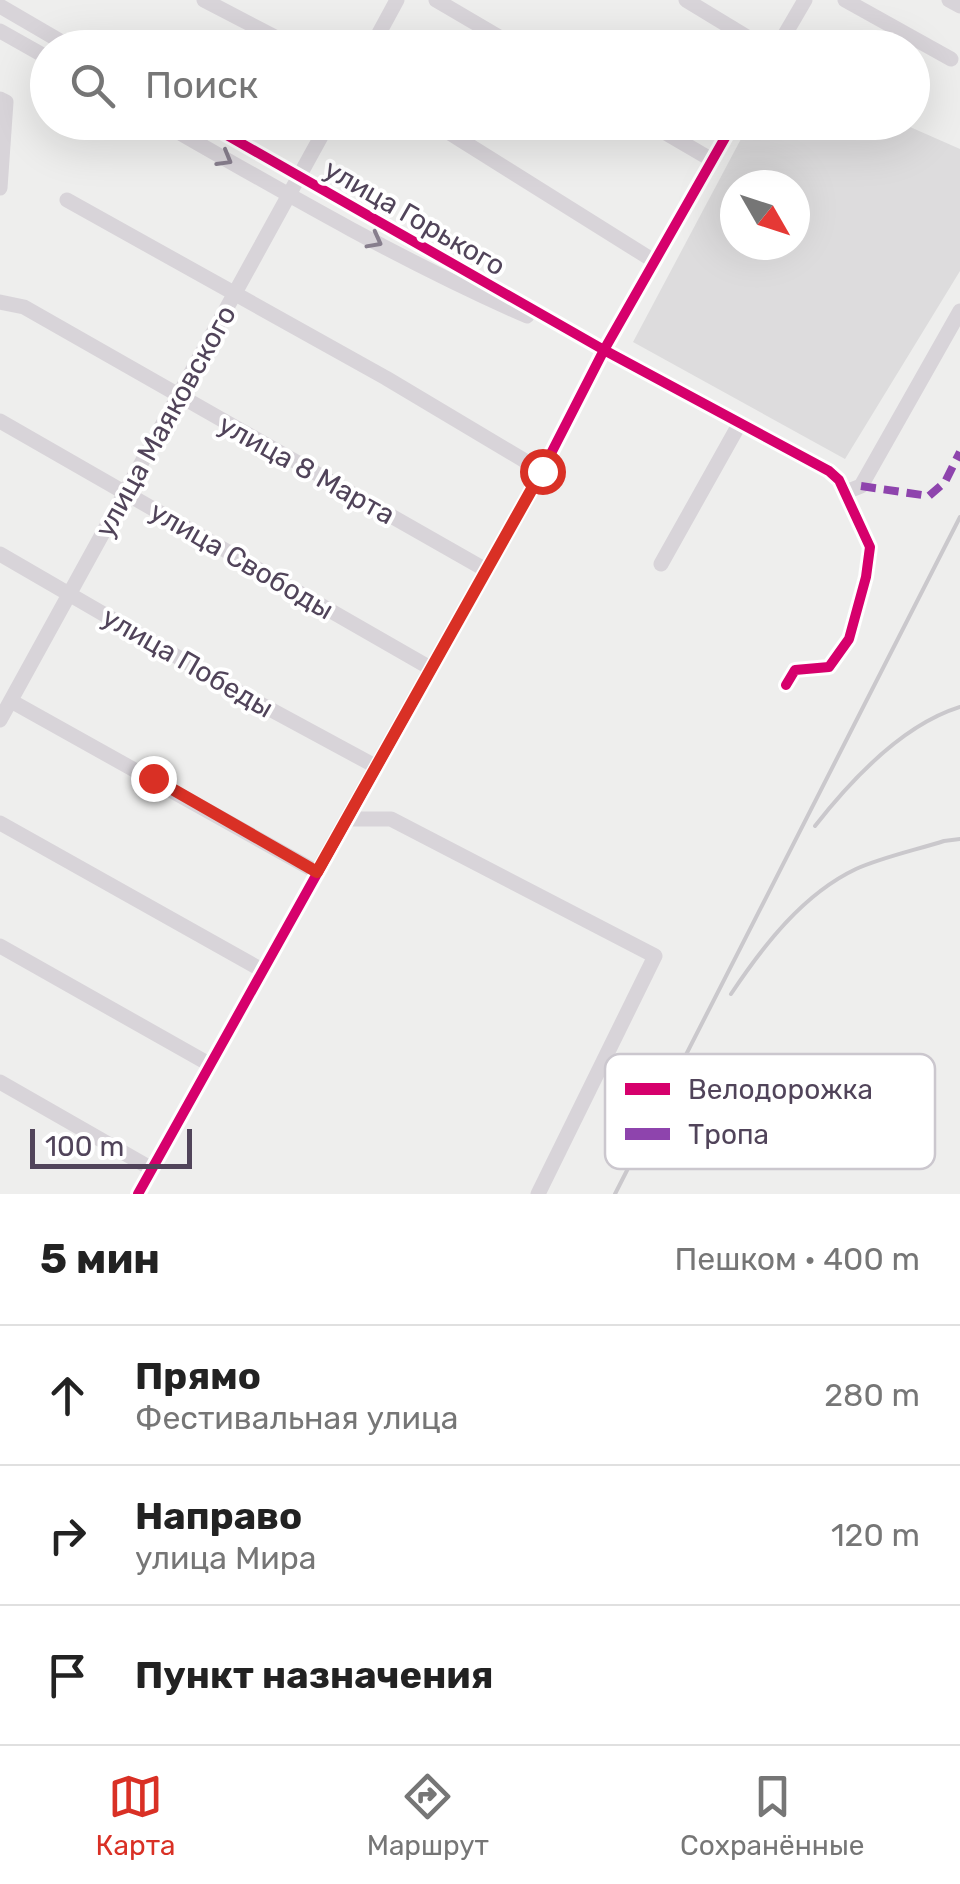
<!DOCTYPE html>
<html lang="ru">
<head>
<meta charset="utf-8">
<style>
  :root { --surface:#fff; --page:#f6f6f6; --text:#222; --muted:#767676; --line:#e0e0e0; --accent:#d93025 }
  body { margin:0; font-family:Rubik,sans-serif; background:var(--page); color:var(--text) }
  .compass { position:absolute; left:720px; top:170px; width:90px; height:90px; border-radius:50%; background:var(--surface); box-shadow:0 10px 40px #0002; rotate:129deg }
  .scale { position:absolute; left:30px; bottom:25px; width:162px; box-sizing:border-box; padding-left:10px; border:5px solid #51445a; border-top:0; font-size:28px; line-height:35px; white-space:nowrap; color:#51445a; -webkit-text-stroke:8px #fff; paint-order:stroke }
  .stop { position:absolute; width:30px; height:30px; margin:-22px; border:8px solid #d93025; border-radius:50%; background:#fff }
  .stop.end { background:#d93025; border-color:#fff; box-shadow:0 2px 10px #0008 }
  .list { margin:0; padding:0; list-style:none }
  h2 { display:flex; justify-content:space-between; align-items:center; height:130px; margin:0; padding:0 40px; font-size:42px }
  h2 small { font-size:32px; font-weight:400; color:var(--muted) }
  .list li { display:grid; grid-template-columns:65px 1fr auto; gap:30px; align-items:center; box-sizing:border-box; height:140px; padding:0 40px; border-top:2px solid var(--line) }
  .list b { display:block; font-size:38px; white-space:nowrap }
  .list p { margin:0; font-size:32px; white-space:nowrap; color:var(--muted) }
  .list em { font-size:32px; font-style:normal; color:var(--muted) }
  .icon { flex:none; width:55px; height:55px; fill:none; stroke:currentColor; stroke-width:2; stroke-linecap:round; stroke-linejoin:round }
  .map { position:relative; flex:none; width:960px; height:1194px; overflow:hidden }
  .search { position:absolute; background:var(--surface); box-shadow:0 10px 40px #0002; left:30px; right:30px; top:30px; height:110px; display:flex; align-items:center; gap:25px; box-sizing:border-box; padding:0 35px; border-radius:55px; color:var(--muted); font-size:38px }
  .sheet { height:550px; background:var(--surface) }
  nav { display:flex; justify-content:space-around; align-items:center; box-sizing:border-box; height:140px; border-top:2px solid var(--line); background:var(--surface); font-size:28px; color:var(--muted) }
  nav a { display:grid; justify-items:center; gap:5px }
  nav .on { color:var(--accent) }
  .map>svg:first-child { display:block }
  .education { fill:#dddcdd; fill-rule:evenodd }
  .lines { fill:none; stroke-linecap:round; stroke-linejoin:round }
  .minor { stroke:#d8d4d9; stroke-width:15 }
  .rail { stroke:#cac8cc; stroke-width:4 }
  .quiet { stroke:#8e44ad; stroke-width:8; stroke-dasharray:15 8; stroke-linecap:butt }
  .cycleway-casing { stroke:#fff; stroke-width:16 }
  .cycleway { stroke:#d6006c; stroke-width:10 }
  .oneway { stroke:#877e8d }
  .route { stroke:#d93025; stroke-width:12 }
  .labels { text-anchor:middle; stroke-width:8; stroke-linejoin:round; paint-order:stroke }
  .street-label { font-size:28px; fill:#51445a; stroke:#fff }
  .key { fill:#fff; stroke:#cbc7ce; stroke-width:2.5 }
  .key-label { font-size:28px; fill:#51445a }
</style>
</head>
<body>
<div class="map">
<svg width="960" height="1194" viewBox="0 0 960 1194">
  <rect width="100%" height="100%" fill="#eeeeed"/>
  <path class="education" d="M 750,122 L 901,123 L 960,149 L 960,271 L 845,459 L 633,342 ZM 735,185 L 795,185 L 795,245 L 735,245 Z"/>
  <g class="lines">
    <path class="minor" d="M 204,0 L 296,48
      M 436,0 L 518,48
      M 686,0 L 765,48
      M 845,0 L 951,59
      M 949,0 L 960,6
      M 0,6 L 72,48
      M 0,31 L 48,58
      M 371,48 L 397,0
      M 777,48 L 805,0
      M 0,99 L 6,102 L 0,188
      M 161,122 C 281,191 401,261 527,316
      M 204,122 L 604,350 L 829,471 L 839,480 L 870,547 L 866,577 L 849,639 L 829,667 L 795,670 L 786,685
      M 432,122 L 654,261
      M 647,122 L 712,160
      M 67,200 L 386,378 L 542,471
      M 0,302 L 24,307 L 486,570
      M 0,421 L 432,669
      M 846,492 L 861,486 L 960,311
      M 0,554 L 231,688 L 377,767
      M 661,564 L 740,423
      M 11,701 L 317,872
      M 0,720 L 329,122
      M 348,819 L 391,819 L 655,956 L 538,1194
      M 0,823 L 262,970
      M 0,946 L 209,1064
      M 0,1082 L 152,1169
      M 138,1194 L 542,471 L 604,350 L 734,122"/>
    <path class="rail" d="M 815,826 C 851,780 902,725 960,707
      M 731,994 C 763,946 803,894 856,869 C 883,857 916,850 944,841 L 960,839
      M 615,1194 L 960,517"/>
    <path class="quiet" d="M 861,486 L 929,496 L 945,482 L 960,452"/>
    <g class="cycleway-casing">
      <path id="cycleway" d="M 204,122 L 604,350 L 829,471 L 839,480 L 870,547 L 866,577 L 849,639 L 829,667 L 795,670 L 786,685
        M 138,1194 L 542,471 L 604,350 L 734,122"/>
    </g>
    <use href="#cycleway" class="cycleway"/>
  </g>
  <defs><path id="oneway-chevron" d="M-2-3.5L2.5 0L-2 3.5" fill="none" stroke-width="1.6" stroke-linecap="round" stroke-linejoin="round" transform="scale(2.5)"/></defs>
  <g class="oneway">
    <use href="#oneway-chevron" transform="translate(225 159) rotate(30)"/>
    <use href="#oneway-chevron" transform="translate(375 241) rotate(28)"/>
  </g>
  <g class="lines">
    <path class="route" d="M 153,778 L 317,872 L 542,471"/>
  </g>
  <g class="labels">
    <g class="street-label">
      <text transform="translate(415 217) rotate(30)" y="10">улица Горького</text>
      <text transform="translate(165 421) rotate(-61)" y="10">улица Маяковского</text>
      <text transform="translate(307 469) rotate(29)" y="10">улица 8 Марта</text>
      <text transform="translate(242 560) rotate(30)" y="10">улица Свободы</text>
      <text transform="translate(188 662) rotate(30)" y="10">улица Победы</text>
    </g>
  </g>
  <rect x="605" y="1054" width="330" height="115" rx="15" class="key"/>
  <rect x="625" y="1083" width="45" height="12" fill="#d6006c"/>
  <rect x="625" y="1128" width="45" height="12" fill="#8e44ad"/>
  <g class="key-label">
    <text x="688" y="1099">Велодорожка</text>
    <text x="688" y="1144">Тропа</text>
  </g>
</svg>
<svg class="compass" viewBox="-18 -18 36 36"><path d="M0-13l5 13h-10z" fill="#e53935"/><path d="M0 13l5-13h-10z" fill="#767676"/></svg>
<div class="scale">100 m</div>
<div class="stop" style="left:542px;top:471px"></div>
<div class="stop end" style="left:153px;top:778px"></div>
<div class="search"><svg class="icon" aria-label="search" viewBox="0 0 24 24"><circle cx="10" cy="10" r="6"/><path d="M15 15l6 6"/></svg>Поиск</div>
</div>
<section class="sheet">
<h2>5 мин<small>Пешком · 400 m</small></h2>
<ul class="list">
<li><svg class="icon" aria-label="ahead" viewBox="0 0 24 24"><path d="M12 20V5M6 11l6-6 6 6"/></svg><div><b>Прямо</b><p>Фестивальная улица</p></div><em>280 m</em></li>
<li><svg class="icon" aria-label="right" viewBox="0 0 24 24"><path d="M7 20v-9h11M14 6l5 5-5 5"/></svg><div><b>Направо</b><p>улица Мира</p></div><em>120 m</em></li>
<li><svg class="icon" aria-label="arrive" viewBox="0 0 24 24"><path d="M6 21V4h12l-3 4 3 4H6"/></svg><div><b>Пункт назначения</b></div></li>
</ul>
</section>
<nav>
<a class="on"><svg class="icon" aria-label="map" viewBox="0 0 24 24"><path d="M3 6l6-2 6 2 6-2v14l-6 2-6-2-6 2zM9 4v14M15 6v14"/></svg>Карта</a>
<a><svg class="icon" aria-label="directions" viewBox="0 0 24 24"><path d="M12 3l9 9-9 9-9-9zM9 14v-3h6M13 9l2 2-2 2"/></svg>Маршрут</a>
<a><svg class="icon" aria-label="saved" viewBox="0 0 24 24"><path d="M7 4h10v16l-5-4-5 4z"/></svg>Сохранённые</a>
</nav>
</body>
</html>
